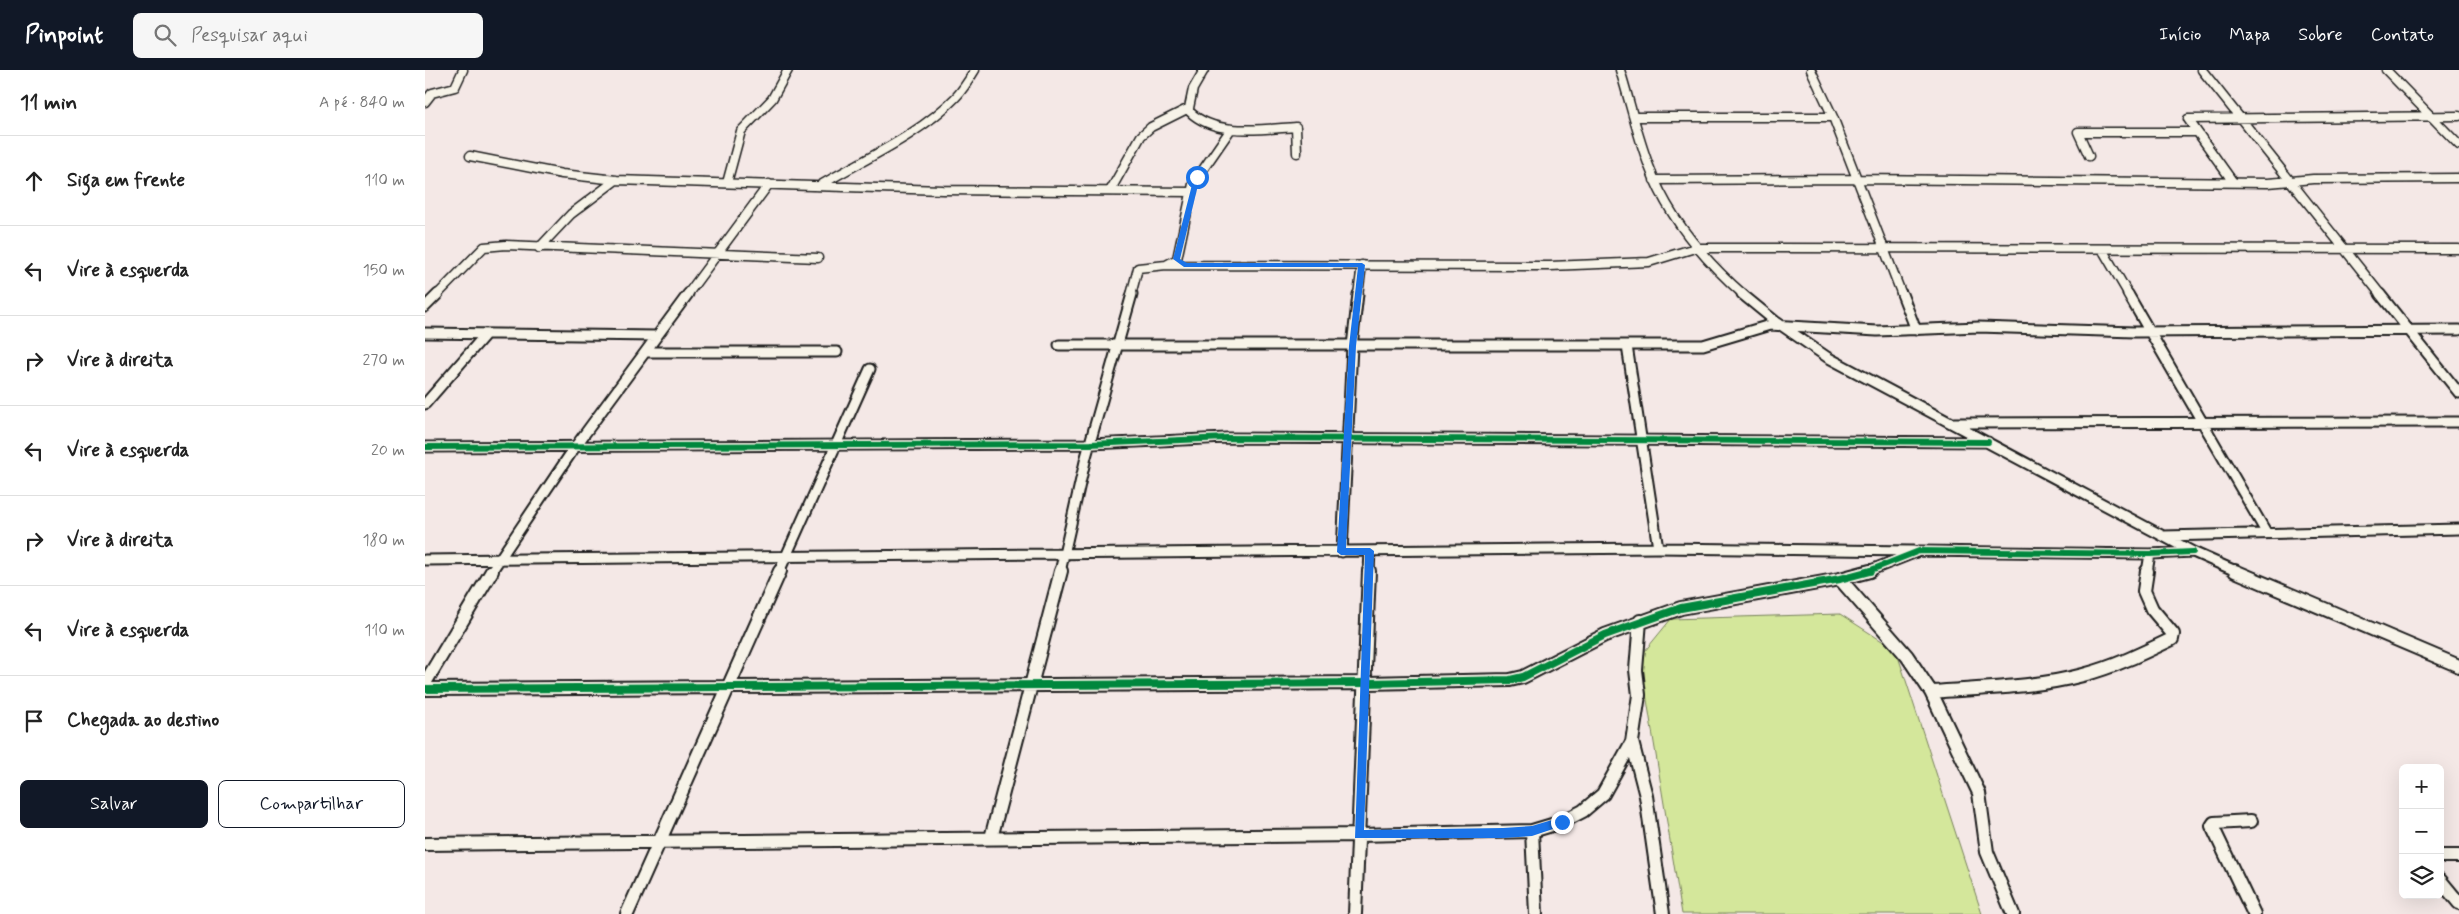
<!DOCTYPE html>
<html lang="pt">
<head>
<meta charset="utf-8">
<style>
  :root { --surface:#fff; --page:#f6f6f6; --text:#222; --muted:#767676; --line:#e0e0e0; --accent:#111827 }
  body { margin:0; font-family:Mynerve,sans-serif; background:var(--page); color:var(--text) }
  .controls { position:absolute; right:15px; bottom:15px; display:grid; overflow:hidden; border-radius:8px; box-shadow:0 5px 20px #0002 }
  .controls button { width:45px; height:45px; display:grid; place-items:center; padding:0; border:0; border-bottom:1px solid var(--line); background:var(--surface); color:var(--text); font:25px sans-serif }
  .stop { position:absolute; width:15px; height:15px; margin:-11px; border:4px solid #1a73e8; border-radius:50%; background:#fff }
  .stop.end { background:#1a73e8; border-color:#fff; box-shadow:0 1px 5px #0008 }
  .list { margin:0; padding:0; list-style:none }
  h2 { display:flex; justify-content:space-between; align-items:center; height:65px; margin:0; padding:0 20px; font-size:21px }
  h2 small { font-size:16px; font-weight:400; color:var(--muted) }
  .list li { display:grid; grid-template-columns:32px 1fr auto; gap:15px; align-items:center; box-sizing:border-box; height:90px; padding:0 20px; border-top:1px solid var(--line) }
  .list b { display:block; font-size:19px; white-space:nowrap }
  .list em { font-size:16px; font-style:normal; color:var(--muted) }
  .actions { display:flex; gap:10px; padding:15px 20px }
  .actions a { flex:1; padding:11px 0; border:1px solid var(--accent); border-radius:8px; text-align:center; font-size:18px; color:var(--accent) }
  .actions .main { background:var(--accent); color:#fff }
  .icon { flex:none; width:28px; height:28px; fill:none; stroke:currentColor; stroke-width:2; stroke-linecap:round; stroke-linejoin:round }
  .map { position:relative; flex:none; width:2034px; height:844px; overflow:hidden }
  header { display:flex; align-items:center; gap:30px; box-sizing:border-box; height:70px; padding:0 25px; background:var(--accent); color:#fff }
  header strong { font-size:24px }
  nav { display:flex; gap:28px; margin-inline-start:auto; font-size:18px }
  .search { width:350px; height:45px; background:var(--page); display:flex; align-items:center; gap:12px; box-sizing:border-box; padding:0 18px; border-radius:8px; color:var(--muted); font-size:19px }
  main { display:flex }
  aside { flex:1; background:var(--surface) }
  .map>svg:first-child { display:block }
  .green { fill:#d4e79b; stroke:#78825c }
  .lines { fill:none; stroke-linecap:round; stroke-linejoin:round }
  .minor-far2-casing { stroke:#1c1c1c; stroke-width:11 }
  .minor-far1-casing { stroke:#1c1c1c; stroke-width:13 }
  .minor-casing { stroke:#1c1c1c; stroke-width:16 }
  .minor-far2 { stroke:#f7f3e8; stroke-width:8 }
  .minor-far1 { stroke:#f7f3e8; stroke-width:9 }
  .minor { stroke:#f7f3e8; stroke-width:12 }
  .cycleway-far1-casing { stroke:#f7f3e8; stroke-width:9 }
  .cycleway-casing { stroke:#f7f3e8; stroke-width:11 }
  .cycleway-far1 { stroke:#00873e; stroke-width:6 }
  .cycleway { stroke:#00873e; stroke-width:8 }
  .route { fill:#1a73e8 }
</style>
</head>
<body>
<header>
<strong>Pinpoint</strong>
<div class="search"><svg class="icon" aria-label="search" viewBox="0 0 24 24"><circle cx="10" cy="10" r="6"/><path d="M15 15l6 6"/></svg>Pesquisar aqui</div>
<nav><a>Início</a><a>Mapa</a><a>Sobre</a><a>Contato</a></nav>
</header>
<main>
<aside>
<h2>11 min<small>A pé · 840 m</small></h2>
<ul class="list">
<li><svg class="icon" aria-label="ahead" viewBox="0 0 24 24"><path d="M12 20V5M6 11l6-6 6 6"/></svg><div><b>Siga em frente</b></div><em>110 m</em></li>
<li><svg class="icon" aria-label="left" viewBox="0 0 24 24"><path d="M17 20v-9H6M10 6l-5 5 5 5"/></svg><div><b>Vire à esquerda</b></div><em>150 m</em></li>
<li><svg class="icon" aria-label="right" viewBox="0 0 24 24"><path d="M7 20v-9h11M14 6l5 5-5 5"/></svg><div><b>Vire à direita</b></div><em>270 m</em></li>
<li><svg class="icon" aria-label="left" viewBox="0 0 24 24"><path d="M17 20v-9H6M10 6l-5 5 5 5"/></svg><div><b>Vire à esquerda</b></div><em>20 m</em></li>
<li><svg class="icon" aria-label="right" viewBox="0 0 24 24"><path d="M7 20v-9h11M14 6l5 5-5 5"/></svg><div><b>Vire à direita</b></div><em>180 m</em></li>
<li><svg class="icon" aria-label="left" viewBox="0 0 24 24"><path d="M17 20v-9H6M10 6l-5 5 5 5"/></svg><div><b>Vire à esquerda</b></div><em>110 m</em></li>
<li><svg class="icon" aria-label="arrive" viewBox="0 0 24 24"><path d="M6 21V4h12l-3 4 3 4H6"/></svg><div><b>Chegada ao destino</b></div></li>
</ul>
<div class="actions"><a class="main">Salvar</a><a>Compartilhar</a></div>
</aside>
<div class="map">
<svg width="2034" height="844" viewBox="0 0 2034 844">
  <rect width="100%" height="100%" fill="#f4e8e6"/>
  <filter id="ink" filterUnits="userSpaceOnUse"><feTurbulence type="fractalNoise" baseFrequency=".02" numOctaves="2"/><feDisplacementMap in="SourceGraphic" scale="10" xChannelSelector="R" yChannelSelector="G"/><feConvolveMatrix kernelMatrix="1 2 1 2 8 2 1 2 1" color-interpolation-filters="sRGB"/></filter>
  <g filter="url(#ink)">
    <path class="green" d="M 1415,544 L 1471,580 L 1557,844 L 1257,844 L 1215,587 L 1246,549 Z"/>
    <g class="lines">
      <g class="minor-far2-casing">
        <path id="minor-far2" d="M 779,0 L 768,19 L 764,38 L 764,41 C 790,67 837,59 871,57 L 872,83
          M 1195,0 C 1205,32 1212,65 1224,96 C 1243,148 1278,189 1319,225
          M 1386,0 L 1408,47
          M 1777,0 L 1956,225
          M 1961,0 L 2034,75
          M 0,32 L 7,23 L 30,17 L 38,0
          M 1210,47 L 1408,47 L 1477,225
          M 45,86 L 137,104 L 191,110 L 518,120 L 767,122
          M 1664,86 L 1653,62 L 1770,62
          M 1229,110 L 1432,109 L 1843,113 L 1888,109 L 2034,108
          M 1808,112 L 1763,49 L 2034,46
          M 302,113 L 316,61 L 347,29 L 363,0
          M 394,116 C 439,89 493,66 530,28 C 538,20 544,10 550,0
          M 685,121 L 716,66 L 726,57 L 764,38
          M 114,178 L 146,144 L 191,110
          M 1677,179 L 1704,225
          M 741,195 L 1125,196 L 1224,192 L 1270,178 L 2034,179
          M 12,225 L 59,177 L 81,175 L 393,188
          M 262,225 L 344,114
          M 706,225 L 713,198 L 741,195 L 752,189 L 768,114 L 806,59
          M 933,225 L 937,195"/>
      </g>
      <g class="minor-far1-casing">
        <path id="minor-far1" d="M 1317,224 L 1350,251 L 1402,287 L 1768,482 L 1813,502
          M 1477,224 L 1491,260
          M 1703,224 L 1841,462
          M 1955,224 L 2034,323
          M 0,237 L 13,224
          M 0,263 L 232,266
          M 634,275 L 1278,275 L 1345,255 L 1452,261 L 1554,257 L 1709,262 L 2034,260
          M 1202,276 L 1233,478
          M 221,282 L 412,282
          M 0,334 L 60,265
          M 1529,353 L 2034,352
          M 0,377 L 665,374 L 802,368 L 1563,372
          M 1738,466 L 2034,459
          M 917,482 L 927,276 L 933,224
          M 0,490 L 1233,478 L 1488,481
          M 66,502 L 150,377 L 263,224
          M 354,502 L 445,299
          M 635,502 L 661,387 L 707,224
          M 944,502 L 945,481
          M 1441,502 L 1494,481 L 1725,484 L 1768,482
          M 1722,502 L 1725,484"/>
      </g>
      <g class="minor-casing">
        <path id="minor" d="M 1810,501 L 2034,596
          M 1415,509 L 1482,586 L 1506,622 L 1554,723 L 1562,782 L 1588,844
          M 0,613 L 67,501
          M 0,619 L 941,613 L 1085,610 L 1098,607 L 1180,565 L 1256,538 L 1415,509 L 1445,501
          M 1506,622 C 1557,618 1609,618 1658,605 C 1689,597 1718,583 1747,569 L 1748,564 L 1727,539 L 1719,521 L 1722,501
          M 1207,672 L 1221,726 L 1238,844
          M 1826,751 L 1789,753 L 1787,756 L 1829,844
          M 1107,761 L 1111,844
          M 566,768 L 636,501
          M 0,774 L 934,765 L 1107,761 L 1137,752 L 1158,741 L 1178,724 L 1207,672 L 1214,625 L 1211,600 L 1215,551
          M 2015,786 L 2034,786
          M 2015,810 L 2034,833
          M 202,844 L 355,501
          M 930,844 L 944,501"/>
      </g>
      <use href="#minor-far2" class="minor-far2"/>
      <use href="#minor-far1" class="minor-far1"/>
      <use href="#minor" class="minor"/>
      <g class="cycleway-far1-casing">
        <path id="cycleway-far1" d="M 0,377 L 665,374 L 802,368 L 1563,372
          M 1441,502 L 1494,481 L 1725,484 L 1768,482"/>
      </g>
      <g class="cycleway-casing">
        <path id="cycleway" d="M 0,619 L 941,613 L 1085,610 L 1098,607 L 1180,565 L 1256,538 L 1415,509 L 1445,501"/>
      </g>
      <use href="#cycleway-far1" class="cycleway-far1"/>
      <use href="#cycleway" class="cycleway"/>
    </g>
  </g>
  <path class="route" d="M 772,105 L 775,107 L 755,189 L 762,193 L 937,193 L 940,195 L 931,276 L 921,478 L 945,478 L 949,481 L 939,760 L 1078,758 L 1107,756 L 1137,747 L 1142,752 L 1140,755 L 1107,766 L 1078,768 L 930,768 L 940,485 L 916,485 L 912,482 L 924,276 L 933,197 L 759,197 L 748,189 L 769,107 Z"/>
</svg>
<div class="controls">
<button>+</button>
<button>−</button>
<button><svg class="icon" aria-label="layers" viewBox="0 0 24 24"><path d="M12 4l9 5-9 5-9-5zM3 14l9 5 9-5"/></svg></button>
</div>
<div class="stop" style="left:772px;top:107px"></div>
<div class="stop end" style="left:1137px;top:752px"></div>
</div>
</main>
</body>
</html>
